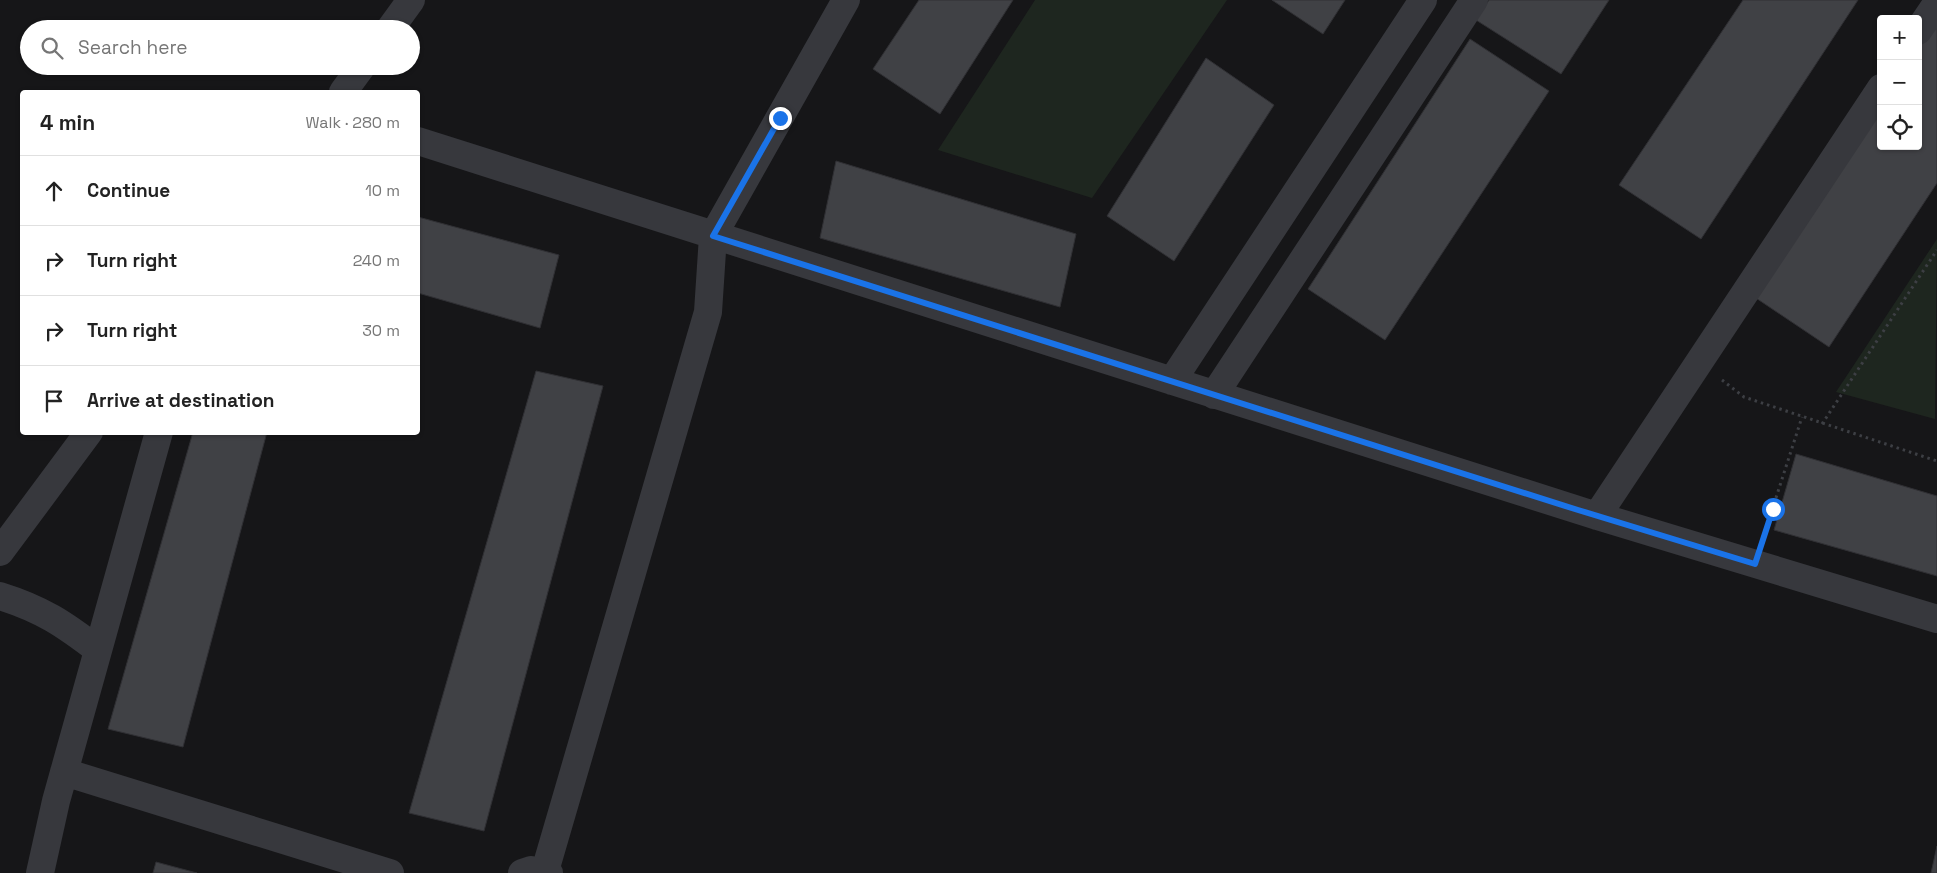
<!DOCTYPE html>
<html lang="en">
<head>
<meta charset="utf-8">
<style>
  :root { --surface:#fff; --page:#f2f2f2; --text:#222; --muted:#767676; --line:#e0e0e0 }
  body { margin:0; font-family:"Space Grotesk",sans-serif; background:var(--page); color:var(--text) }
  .controls { position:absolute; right:15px; top:15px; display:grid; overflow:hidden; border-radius:5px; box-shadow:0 1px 4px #0004 }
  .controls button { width:45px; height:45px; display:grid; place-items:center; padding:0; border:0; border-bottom:1px solid var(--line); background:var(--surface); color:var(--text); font:25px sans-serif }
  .stop { position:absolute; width:15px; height:15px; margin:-11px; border:4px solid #1a73e8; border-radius:50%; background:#fff }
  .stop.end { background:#1a73e8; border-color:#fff; box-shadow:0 1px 5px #0008 }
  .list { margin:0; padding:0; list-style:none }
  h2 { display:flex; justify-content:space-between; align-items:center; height:65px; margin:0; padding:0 20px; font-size:21px }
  h2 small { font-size:16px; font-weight:400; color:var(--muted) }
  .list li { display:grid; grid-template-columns:32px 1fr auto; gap:15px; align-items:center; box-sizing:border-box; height:70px; padding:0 20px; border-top:1px solid var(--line) }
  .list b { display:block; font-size:19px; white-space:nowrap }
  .list em { font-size:16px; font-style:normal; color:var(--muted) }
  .icon { flex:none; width:28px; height:28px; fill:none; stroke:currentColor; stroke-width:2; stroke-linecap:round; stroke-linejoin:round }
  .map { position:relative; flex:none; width:1937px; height:873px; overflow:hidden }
  .search { position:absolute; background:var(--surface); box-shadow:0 1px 4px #0004; left:20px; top:20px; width:400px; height:55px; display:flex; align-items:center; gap:12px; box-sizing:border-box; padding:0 18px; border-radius:28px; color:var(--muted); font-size:19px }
  .panel { position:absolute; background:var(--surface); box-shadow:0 1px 4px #0004; left:20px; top:90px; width:400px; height:345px; border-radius:5px }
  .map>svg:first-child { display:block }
  .green { fill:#1e261f }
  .building { fill:#404145; stroke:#303034 }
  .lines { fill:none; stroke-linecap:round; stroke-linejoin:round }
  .path { stroke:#3d3f44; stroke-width:3; stroke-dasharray:2.5 4; stroke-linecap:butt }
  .minor { stroke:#37383d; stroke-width:28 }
  .route { stroke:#1a73e8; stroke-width:6 }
</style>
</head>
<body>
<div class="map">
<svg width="1937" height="873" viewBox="0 0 1937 873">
  <rect width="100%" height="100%" fill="#161618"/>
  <path class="green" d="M 1035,0 L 1227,0 L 1092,198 L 938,150 Z
    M 1937,239 L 1935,419 L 1836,392 Z"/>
  <path class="building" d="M 919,0 L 1013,0 L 940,114 L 873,69 Z
    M 1272,0 L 1345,0 L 1323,34 Z
    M 1489,0 L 1609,0 L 1561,74 L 1476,20 Z
    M 1743,0 L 1858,0 L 1701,239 L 1619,185 Z
    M 1937,10 L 1937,183 L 1829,347 L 1747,292 L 1881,94 L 1881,146 L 1918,146 L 1918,38 Z
    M 1470,39 L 1549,91 L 1385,340 L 1308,289 Z
    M 1206,58 L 1274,105 L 1174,261 L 1107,216 Z
    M 836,161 L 1076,234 L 1060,307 L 820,238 Z
    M 418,217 L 559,255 L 540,328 L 418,293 Z
    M 536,371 L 603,386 L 484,831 L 409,813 Z
    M 193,432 L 267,432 L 183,747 L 108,729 Z
    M 1796,454 L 1937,496 L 1937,576 L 1774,530 Z
    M 1937,846 L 1937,873 L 1931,873 Z
    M 156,862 L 197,873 L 153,873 Z"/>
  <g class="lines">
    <path class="path" d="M 1722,380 L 1744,397 L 1937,461
      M 1822,424 L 1937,250
      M 1764,535 L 1802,417"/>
    <path class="minor" d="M 390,29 L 411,0
      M 1918,31 L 1937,3
      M 343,92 L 362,66
      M 418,141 L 1597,516 L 1937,619
      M 1172,381 L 1423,0
      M 1214,395 L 1474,0
      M 1597,516 L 1881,88
      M 0,552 L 89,432
      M 0,596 C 42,609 64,624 98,650
      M 64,772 L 390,873
      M 545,871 L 708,312 L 713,236 L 846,0
      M 40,873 L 56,801 L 159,432
      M 522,873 L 531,870 L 549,873"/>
  </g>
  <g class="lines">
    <path class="route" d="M 780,118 L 713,236 L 1578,510 L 1755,564 L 1773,509"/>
  </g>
</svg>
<div class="controls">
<button>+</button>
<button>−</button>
<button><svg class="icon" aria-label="locate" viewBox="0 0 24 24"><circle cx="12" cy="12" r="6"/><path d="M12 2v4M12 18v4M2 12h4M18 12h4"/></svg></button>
</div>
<div class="stop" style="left:1773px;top:509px"></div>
<div class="stop end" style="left:780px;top:118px"></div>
<div class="search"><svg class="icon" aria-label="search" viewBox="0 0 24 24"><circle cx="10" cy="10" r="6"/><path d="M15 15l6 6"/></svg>Search here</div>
<section class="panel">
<h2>4 min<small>Walk · 280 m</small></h2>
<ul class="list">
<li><svg class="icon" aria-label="ahead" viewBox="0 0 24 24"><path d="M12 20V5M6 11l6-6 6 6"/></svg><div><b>Continue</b></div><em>10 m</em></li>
<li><svg class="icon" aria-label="right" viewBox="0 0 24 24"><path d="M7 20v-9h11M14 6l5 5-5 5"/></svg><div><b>Turn right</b></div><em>240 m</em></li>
<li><svg class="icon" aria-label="right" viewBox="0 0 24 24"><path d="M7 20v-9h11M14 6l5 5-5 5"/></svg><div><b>Turn right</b></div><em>30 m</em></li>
<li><svg class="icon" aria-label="arrive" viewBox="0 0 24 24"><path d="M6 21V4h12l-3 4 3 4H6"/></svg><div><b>Arrive at destination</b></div></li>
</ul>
</section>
</div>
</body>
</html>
